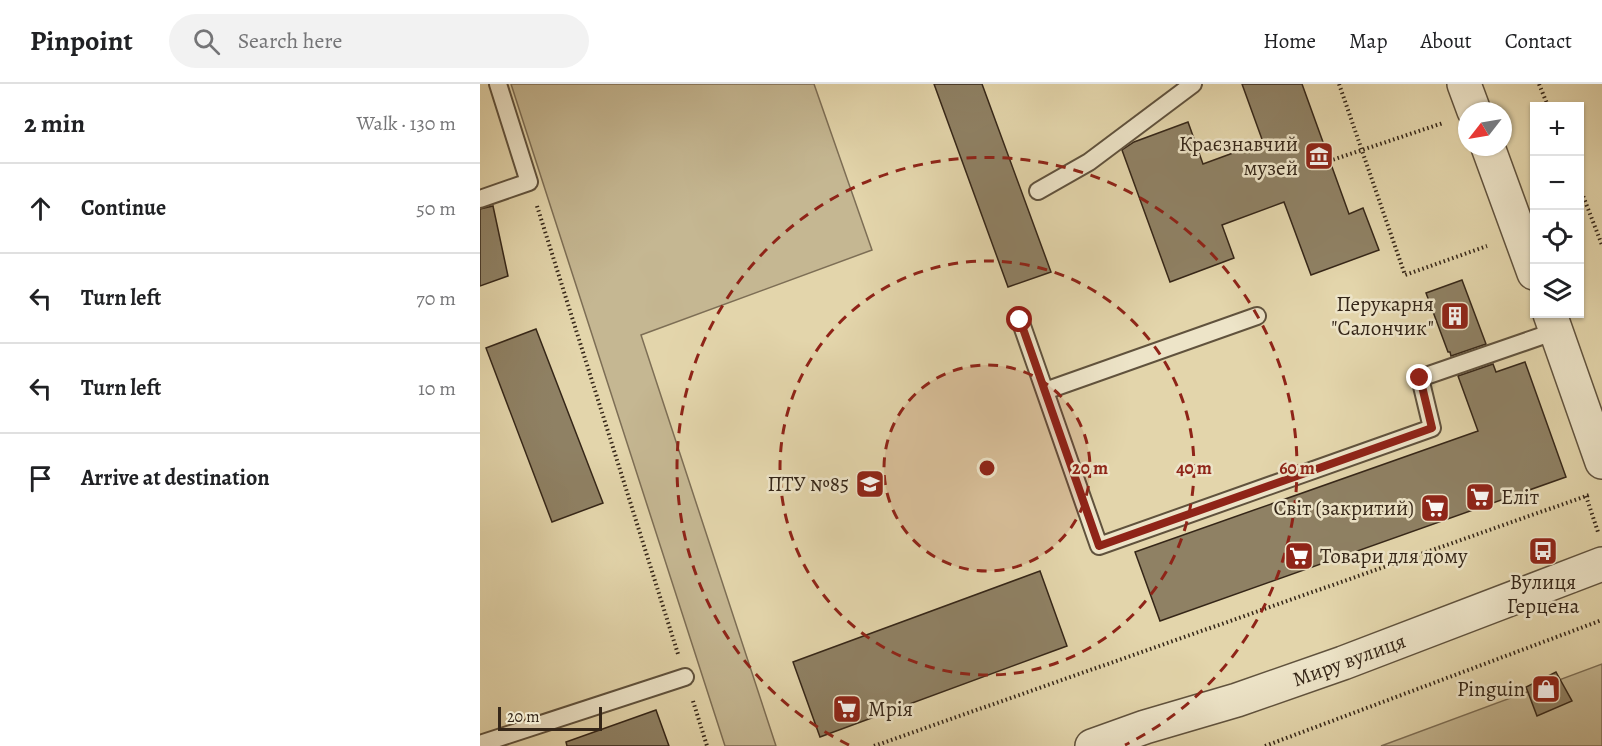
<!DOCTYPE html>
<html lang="en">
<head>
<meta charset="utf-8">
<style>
  :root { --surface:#fff; --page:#f2f2f2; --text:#202124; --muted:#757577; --line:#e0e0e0 }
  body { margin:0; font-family:Alegreya,serif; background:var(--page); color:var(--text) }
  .controls { position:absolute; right:18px; top:18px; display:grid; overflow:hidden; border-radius:0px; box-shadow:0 2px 4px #0004 }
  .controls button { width:54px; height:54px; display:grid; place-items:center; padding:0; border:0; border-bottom:2px solid var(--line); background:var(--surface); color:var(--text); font:30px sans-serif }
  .compass { position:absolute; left:978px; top:18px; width:54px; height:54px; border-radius:50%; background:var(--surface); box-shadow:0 2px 4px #0004; rotate:239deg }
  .scale { position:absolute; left:18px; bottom:15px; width:104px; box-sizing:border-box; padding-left:6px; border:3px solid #352618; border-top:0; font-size:16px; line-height:21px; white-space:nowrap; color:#352618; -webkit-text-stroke:4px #ede4c8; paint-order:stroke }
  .stop { position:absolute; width:18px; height:18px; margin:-14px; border:4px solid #8f2418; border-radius:50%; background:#fff }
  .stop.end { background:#8f2418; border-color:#fff; box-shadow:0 2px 6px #0008 }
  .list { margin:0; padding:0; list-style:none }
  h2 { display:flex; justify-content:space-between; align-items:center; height:78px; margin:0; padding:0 24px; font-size:26px }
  h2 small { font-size:20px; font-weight:400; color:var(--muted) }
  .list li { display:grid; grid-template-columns:39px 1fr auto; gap:18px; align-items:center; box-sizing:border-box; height:90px; padding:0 24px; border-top:2px solid var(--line) }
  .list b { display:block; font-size:22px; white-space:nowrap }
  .list em { font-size:20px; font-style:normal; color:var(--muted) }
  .icon { flex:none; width:33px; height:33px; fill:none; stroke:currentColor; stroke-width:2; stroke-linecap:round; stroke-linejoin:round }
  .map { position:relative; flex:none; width:1122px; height:662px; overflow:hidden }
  header { display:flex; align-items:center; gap:36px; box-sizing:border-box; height:84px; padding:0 30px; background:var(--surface); border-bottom:2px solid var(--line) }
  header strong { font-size:28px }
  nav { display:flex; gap:33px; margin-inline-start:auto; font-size:21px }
  .search { width:420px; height:54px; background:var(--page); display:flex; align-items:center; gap:15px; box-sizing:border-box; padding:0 21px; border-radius:33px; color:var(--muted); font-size:22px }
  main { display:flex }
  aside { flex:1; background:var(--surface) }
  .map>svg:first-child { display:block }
  .green { fill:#c5b792; stroke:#7d6e55; stroke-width:1.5 }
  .building { fill:#8f8164; stroke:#352618; stroke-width:1.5 }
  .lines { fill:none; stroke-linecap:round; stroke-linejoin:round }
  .service-casing { stroke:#60523d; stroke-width:20 }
  .minor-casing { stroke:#60523d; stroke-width:36 }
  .tertiary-casing { stroke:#60523d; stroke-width:36 }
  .path { stroke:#352618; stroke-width:4; stroke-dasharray:1.5 3; stroke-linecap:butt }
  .service { stroke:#ede4c8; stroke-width:16 }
  .minor { stroke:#ede4c8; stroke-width:33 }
  .tertiary { stroke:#ede4c8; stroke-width:33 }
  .route { stroke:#8f2418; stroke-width:8 }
  .ring { fill:none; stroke:#8f2418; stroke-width:3; stroke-dasharray:10 8 }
  .labels { text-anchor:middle; stroke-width:5; stroke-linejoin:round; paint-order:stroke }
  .poi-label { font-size:21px; fill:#352618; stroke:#ede4c8; text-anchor:end }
  .street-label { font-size:21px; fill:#352618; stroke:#ede4c8 }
  .centre { fill:#8f2418; stroke:#ede4c8; stroke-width:3 }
  .ring-label { font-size:18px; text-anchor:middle; font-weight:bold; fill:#8f2418; stroke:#ede4c8; stroke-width:5; stroke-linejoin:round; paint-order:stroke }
</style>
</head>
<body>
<header>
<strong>Pinpoint</strong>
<div class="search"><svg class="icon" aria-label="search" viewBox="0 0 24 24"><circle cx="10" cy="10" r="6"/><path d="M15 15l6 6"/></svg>Search here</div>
<nav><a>Home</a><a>Map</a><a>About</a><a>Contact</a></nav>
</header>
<main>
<aside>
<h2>2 min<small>Walk · 130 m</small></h2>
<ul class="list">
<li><svg class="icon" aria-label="ahead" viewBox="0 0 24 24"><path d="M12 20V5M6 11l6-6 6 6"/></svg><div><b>Continue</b></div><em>50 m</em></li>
<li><svg class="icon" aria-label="left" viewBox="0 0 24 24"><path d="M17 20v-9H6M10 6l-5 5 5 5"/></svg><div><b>Turn left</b></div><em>70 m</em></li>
<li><svg class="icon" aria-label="left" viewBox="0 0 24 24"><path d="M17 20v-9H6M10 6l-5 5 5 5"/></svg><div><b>Turn left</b></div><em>10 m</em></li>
<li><svg class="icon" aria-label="arrive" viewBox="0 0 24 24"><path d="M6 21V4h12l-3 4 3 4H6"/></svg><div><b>Arrive at destination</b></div></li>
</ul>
</aside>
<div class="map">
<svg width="1122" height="662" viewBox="0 0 1122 662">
  <rect width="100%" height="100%" fill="#e3d5ab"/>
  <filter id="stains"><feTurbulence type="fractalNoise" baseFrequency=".00333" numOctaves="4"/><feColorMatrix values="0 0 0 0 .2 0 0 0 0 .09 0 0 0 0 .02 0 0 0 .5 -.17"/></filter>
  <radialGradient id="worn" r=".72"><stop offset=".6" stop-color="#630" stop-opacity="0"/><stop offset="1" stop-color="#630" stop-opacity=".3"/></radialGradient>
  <path class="green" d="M 31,0 L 334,0 L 392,166 L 161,251 L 296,662 L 245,662 Z
    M 1122,580 L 1122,662 L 901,662 Z"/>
  <path class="building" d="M 454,0 L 502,0 L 571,188 L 528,203 Z
    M 762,0 L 822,0 L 869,130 L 883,124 L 899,166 L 831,191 L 804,118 L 742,141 L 754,174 L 690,198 L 642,66 L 654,58 L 708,38 L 723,80 L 783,58 Z
    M 13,122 L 28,192 L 0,202 L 0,125 Z
    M 982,196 L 1006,260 L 971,272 L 970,268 L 968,268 L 946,209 Z
    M 56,245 L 123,419 L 72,438 L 6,264 Z
    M 1045,278 L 1086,393 L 680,537 L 655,468 L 998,347 L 978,292 L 1013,280 L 1016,288 Z
    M 560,487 L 587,562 L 340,653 L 313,578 Z
    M 1076,588 L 1092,617 L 1057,632 L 1046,603 Z
    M 176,626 L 189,662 L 87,662 L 86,658 Z"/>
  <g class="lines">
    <g class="service-casing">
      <path id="service" d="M 558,107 L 609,78 L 713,0
        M 0,115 L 49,98 L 18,0
        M 540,236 L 619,462 L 952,344 L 940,294 L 1076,247
        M 565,307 L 777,232
        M 0,660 L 205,593"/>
    </g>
    <g class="minor-casing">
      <path id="minor" d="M 984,0 L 994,27
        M 1008,63 L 1054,189
        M 1070,230 L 1122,378"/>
    </g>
    <g class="tertiary-casing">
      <path id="tertiary" d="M 612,662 L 665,643 L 757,616 L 863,579 L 1122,480"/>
    </g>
    <path class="path" d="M 859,0 L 925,191 L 1007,162
      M 1059,0 L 1068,22
      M 849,77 L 963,39
      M 1100,104 L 1122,161
      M 57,122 L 198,570
      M 1106,412 L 1118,448
      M 213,617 L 227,662
      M 394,662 L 1109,411
      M 785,662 L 1122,536"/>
    <use href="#service" class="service"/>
    <use href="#minor" class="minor"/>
    <use href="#tertiary" class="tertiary"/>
  </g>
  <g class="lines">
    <path class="route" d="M 540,236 L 619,462 L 952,344 L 940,294"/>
  </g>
  <circle cx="507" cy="384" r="103" fill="#8f2418" fill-opacity=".12"/>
  <g class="ring">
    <circle cx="507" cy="384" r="103"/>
    <circle cx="507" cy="384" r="207"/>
    <path d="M369 661A310 310 0 1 1 645 661"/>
  </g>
  <defs>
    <g id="museum-square" transform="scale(1.5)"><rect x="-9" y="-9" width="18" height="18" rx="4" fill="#8f2418" stroke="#ede4c8"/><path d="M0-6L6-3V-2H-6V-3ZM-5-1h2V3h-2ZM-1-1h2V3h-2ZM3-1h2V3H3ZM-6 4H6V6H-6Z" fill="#fff"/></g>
    <g id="building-square" transform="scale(1.5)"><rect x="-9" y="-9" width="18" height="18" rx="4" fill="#8f2418" stroke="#ede4c8"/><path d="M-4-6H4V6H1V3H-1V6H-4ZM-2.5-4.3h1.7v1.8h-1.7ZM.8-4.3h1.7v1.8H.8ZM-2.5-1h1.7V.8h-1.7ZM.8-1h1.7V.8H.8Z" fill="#fff"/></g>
    <g id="university-square" transform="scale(1.5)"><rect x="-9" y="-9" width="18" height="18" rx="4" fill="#8f2418" stroke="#ede4c8"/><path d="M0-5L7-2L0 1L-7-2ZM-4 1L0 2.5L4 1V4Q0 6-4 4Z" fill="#fff"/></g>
    <g id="supermarket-square" transform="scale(1.5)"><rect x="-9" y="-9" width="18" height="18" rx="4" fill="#8f2418" stroke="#ede4c8"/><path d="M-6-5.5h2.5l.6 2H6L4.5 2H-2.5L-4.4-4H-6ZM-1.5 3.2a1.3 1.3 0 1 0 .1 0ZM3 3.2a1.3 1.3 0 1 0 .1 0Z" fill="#fff"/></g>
    <g id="bus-square" transform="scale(1.5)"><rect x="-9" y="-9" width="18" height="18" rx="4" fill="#8f2418" stroke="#ede4c8"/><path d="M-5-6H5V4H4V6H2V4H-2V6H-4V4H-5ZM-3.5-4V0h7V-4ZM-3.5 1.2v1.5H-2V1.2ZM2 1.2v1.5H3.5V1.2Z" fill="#fff"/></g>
    <g id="shop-square" transform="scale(1.5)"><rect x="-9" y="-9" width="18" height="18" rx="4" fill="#8f2418" stroke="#ede4c8"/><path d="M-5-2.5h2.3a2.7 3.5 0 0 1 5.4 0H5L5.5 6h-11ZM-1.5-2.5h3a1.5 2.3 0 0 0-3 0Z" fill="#fff"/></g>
  </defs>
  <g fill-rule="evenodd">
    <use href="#museum-square" x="839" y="72"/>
    <use href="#building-square" x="975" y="232"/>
    <use href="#university-square" x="390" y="400"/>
    <use href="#supermarket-square" x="1000" y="413"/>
    <use href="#supermarket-square" x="955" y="424"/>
    <use href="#bus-square" x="1063" y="467"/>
    <use href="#supermarket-square" x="819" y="472"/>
    <use href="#shop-square" x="1066" y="605"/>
    <use href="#supermarket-square" x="367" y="625"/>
  </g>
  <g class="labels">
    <g class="poi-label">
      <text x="818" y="67">Краєзнавчий<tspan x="818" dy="24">музей</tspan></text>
      <text x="954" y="227">Перукарня<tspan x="954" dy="24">"Салончик"</tspan></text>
      <text x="369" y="407">ПТУ №85</text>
      <text x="1021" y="420" text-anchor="start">Еліт</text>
      <text x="934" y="431">Світ (закритий)</text>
      <text x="840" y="479" text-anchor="start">Товари для дому</text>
      <text x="1063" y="505" text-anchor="middle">Вулиця<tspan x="1063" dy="24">Герцена</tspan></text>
      <text x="1045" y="612">Pinguin</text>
      <text x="388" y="632" text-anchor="start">Мрія</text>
    </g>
    <g class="street-label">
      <text transform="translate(869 576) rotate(-20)" y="7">Миру вулиця</text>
    </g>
  </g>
  <circle cx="507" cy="384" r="9" class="centre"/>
  <g class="ring-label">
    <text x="610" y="390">20 m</text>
    <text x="714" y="390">40 m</text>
    <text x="817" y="390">60 m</text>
  </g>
  <rect width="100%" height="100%" filter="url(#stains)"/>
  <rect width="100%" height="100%" fill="url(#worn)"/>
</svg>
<div class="controls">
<button>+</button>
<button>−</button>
<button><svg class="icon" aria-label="locate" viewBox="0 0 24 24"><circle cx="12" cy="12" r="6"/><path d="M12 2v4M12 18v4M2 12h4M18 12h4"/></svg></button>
<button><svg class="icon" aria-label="layers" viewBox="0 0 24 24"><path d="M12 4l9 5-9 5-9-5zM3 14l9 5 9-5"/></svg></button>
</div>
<svg class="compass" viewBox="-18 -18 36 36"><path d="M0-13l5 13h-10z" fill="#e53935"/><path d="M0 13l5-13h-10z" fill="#757577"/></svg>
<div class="scale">20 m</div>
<div class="stop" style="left:540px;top:236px"></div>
<div class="stop end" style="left:940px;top:294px"></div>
</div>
</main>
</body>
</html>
